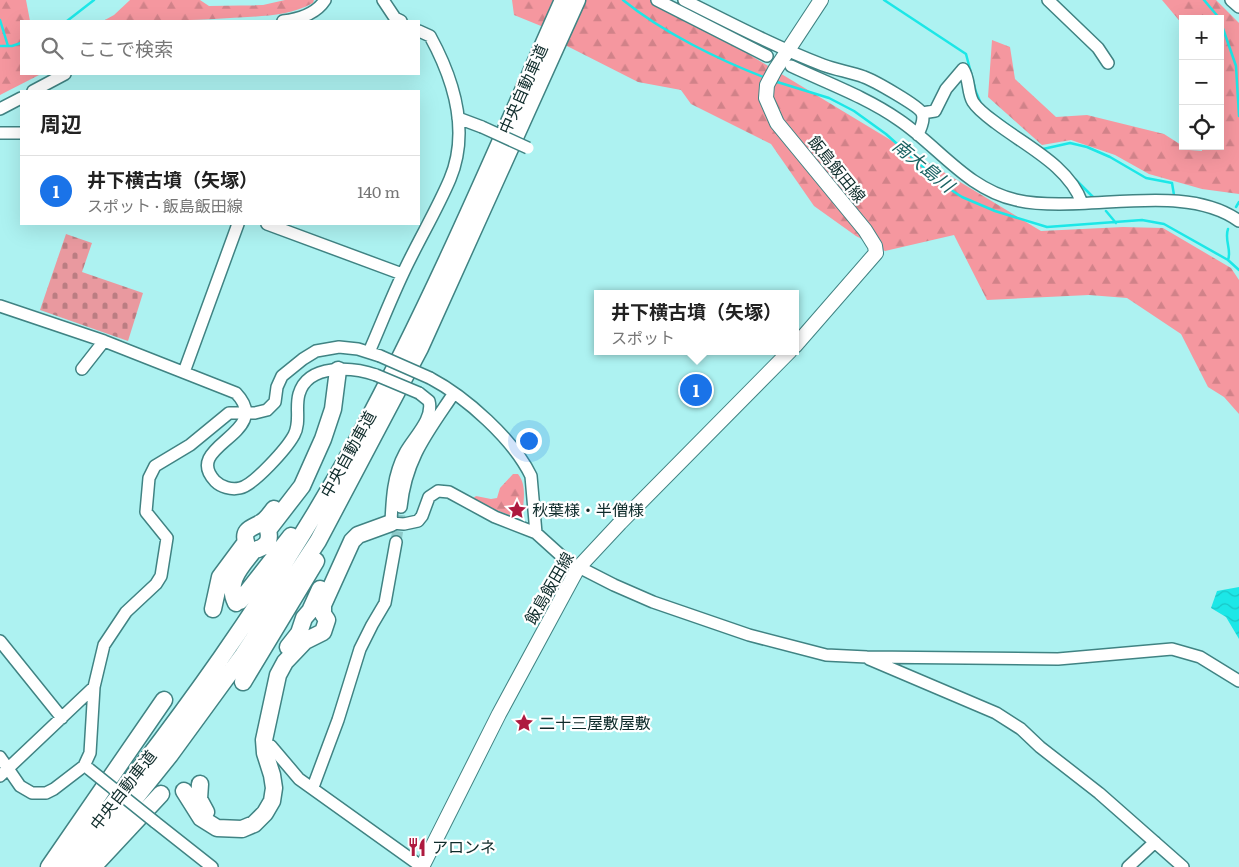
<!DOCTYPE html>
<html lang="ja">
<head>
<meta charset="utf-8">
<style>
  :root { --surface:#fff; --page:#f6f6f6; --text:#222; --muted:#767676; --line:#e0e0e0; --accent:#1a73e8 }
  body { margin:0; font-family:Literata,"Noto Sans JP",serif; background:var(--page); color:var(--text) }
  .controls { position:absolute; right:15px; top:15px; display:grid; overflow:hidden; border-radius:0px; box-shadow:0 5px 20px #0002 }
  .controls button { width:45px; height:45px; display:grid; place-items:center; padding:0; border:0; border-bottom:1px solid var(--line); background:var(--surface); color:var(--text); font:25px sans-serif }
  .you { position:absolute; left:528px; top:440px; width:18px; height:18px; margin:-12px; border:4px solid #fff; border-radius:50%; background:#1a73e8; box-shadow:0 0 0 8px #1a73e833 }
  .badge { display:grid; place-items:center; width:32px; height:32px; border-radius:50%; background:var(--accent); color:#fff; font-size:16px; font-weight:700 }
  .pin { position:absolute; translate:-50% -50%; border:2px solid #fff; box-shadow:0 1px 5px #0006 }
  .popup { position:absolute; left:594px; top:290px; width:205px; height:65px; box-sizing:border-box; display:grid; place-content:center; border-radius:0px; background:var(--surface); filter:drop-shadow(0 1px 4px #0005); font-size:16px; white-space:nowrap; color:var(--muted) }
  .popup b { font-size:19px; color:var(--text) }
  .popup::after { content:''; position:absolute; left:50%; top:100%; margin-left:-10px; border:10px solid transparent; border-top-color:var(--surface) }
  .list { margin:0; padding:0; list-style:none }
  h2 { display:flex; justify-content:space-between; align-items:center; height:65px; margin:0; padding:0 20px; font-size:21px }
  h2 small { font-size:16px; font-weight:400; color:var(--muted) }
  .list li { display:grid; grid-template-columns:32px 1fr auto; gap:15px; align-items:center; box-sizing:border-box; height:70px; padding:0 20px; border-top:1px solid var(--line) }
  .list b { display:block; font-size:19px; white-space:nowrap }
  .list p { margin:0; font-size:16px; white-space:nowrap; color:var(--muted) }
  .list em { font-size:16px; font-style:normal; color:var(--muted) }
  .icon { flex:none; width:28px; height:28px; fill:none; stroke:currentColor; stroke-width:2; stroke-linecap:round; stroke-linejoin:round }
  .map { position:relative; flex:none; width:1239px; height:867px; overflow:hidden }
  .search { position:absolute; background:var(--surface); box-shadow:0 5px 20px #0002; left:20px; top:20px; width:400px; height:55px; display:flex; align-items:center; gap:12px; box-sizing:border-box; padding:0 18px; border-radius:0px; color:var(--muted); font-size:19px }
  .panel { position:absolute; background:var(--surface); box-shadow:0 5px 20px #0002; left:20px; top:90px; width:400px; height:135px; border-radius:0px }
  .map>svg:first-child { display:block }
  .forest { fill:url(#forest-firs) }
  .cemetery { fill:url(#cemetery-stones) }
  .water { fill:url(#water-waves) }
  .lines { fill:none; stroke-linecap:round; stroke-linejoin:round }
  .stream { stroke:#1ce7e7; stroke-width:2.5 }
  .minor-tunnel { stroke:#8dcac9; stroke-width:11; stroke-dasharray:11 5.5; stroke-linecap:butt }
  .minor-casing { stroke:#408383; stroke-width:14 }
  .major-casing { stroke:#408383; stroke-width:16 }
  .highway-casing { stroke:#408383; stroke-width:19 }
  .minor { stroke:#fff; stroke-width:11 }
  .major { stroke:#fff; stroke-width:14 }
  .highway { stroke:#fff; stroke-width:16 }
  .minor-bridge-casing { stroke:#408383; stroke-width:14; stroke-linecap:butt }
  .minor-bridge { stroke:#fff; stroke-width:11 }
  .labels { text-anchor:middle; stroke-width:4.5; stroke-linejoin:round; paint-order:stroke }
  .street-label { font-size:16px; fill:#0e2b2a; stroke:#fff }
  .poi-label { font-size:16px; fill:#0e2b2a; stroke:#fff; text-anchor:start }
  .water-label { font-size:18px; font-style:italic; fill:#1b6363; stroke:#fff }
</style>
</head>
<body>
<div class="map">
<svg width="1239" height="867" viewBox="0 0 1239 867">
  <defs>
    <pattern id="forest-firs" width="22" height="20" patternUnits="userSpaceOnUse" patternTransform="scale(1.25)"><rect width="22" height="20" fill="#f5979f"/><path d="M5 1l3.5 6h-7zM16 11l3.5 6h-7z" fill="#d18289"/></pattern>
    <pattern id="cemetery-stones" width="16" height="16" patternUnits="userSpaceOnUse" patternTransform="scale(1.25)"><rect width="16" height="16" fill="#e9999f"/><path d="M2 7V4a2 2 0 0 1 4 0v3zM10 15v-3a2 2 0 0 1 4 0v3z" fill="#bb7d82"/></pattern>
    <pattern id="water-waves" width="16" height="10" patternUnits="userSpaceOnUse" patternTransform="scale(1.25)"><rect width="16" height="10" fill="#1ce7e7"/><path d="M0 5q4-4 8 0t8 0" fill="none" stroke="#18c6c6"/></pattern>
  </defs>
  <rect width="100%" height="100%" fill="#adf2f1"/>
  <path class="forest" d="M 0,0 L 26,0 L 30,21 L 21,21 L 21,74 L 41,74 L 0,95 Z
    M 130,0 L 200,0 L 209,6 L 263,5 L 285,0 L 314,0 L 313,3 C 287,17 259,16 230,18 C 188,21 145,21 103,21 L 114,15 Z
    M 512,0 L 659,0 L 1041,231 L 1123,227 L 1163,228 L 1231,268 L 1239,280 L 1239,414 L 1224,397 L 1208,387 L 1181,334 L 1127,298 L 1089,295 L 987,300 L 954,235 L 885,251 L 856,236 L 814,206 L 771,144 L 691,104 L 681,90 L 638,82 L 567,46 L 541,26 L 514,15 Z
    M 1162,0 L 1216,0 L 1239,23 L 1239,194 L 1202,189 L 1149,174 L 1115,155 L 1071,140 L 1042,145 L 988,97 L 992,40 L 1010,47 L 1015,79 L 1056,117 L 1087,115 L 1164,134 L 1189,150 L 1202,151 L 1202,146 L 1220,146 L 1220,19 L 1183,19 L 1183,25 Z
    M 696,376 L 702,383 L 700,398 L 696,401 L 697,404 L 693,404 L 690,398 L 692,379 Z
    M 513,474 L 518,474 C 526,484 524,497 523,509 L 509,515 L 471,500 L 476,496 L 491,499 L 497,498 L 500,488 Z"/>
  <path class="cemetery" d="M 66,234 L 92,243 L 82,272 L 143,293 L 128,341 L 40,310 Z"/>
  <path class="water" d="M 1239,587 L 1239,639 L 1226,617 L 1211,608 L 1217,591 Z"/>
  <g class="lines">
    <path class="stream" d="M 623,0 C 662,32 719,60 766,78
      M 884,0 L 966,54 L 976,92 L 982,106
      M 1204,0 L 1220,19
      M 0,20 L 8,46
      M 1220,20 L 1236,66 L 1239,116
      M 67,21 L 94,0
      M 0,46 L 12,46 L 21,43
      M 774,81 L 829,98 L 854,111 L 886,134 L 942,184 L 962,197 L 995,211 L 1047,227 L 1142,220 L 1164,224 L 1228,260 L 1239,270
      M 989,111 L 1047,153
      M 1043,149 L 1070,143 L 1087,147 L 1110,157 L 1146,178 L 1172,183 L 1174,195
      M 1075,179 L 1093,197
      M 1236,207 L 1239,202
      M 1106,211 L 1116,223
      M 1228,260 C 1232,250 1224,240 1228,229"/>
    <path class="minor-tunnel" d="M 396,542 L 401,507"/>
    <g class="minor-casing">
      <path id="minor" d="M 383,0 L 395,18 L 401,21
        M 657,0 L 767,56
        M 684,0 C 730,23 776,47 823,65 C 836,70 851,72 864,77 C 873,80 919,106 922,113 C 925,120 920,129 918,135
        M 1048,0 L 1098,48 L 1108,63
        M 1231,0 L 1239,7
        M 283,21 C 300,19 316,14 325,0
        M 791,66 C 827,83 866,97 899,120 C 939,147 967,189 1016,200 C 1083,215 1183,180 1239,221
        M 33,91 L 65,74
        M 0,109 L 21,98
        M 922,113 L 935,111 L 946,89 L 963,69 C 970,79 967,92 973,102 C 978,110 988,117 996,123 C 1026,146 1069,166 1082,203
        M 458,118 L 482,127
        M 0,133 L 21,133
        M 267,224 L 402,274
        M 0,306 L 104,341 L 236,393 C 275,434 181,445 215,481 C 221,487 231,490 240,488 C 254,485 287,448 294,435 C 301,422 295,408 299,394 C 308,363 353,367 376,375
        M 369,352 C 383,320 395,288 411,257 C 424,231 439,205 450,179 C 470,131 453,78 430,36 L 419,31
        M 82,369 L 104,341
        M 184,372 L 238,224
        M 430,378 C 466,397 513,439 531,476 L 536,533
        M 419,393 L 429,401 C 434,419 413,438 405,453 C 393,475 392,499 391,523 L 404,524 L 418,521 L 422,516 L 429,497 L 438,491 L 449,492 L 495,517 L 536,533 L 567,561 L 614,585 L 653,602 L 749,635 L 826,655 L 867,657 L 1058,659 L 1172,649 L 1200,657 L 1239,681
        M 401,507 C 406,458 428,432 454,393
        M 0,641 L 62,718
        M 869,659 L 996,713 L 1021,729 L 1040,747 L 1099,793 L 1183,867
        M 271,746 L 299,779 L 422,867
        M 0,757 L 20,786 L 32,793 L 46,793 L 54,789 L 84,766 L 90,753 L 94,687 L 104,645 L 126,612 L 156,584 L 161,576 L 167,538 L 146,512 L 149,478 L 155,466 L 190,445 L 229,413 L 255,413 L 267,410 L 275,402 L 277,387 L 282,376 L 303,359 L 316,351 L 339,347 L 358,349 L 380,356
        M 0,776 L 94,687
        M 313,787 L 338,720 L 360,649 L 372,625 L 385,603 L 396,542
        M 155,822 L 212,867
        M 1128,867 L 1155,842"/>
    </g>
    <g class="major-casing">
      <path id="major" d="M 795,346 L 876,253 L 875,246 L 865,230 L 777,123 L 766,98 L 767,85 L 775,70 L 821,0
        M 422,867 L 499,714 L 578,568 L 620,523 L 790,351"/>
    </g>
    <g class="highway-casing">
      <path id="highway" d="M 240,601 L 291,536
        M 236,603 C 225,581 242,566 254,550 C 266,548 271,541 268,530 L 302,486 L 323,439 L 333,409 L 338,370
        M 213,609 L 220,577 L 246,542 C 242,528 254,528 262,522 C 267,519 270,514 274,509
        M 288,647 L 299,633 L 304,618 L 310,611 L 320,589
        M 243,682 L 316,561
        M 200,784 L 199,799 L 206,812
        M 184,791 L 201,818 L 217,828 L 242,829 L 254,824 L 265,813 L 272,801 L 274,788 L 272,775 L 265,753 L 264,740 L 278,675 L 285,662 L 305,641 L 323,632 L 327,620 L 323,614 L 323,605 L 352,541 L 358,535 L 391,523
        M 49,867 L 164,700
        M 62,867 C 173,731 276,589 360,435 C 436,294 498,146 563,0
        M 80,867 L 170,755 L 243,655 L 318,541 L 420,348 L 577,0
        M 93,867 L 161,794"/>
    </g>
    <use href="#minor" class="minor"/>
    <use href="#major" class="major"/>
    <use href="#highway" class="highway"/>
    <g class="minor-bridge-casing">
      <path id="minor-bridge" d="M 482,127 L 528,148
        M 380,356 L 430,378
        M 376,375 L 419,393
        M 89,769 L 155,822"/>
    </g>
    <use href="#minor-bridge" class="minor-bridge"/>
  </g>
  <defs>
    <g id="sight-bare" transform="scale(1.5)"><path d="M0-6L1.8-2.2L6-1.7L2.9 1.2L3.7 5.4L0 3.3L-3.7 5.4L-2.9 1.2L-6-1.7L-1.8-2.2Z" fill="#ae1a3f" stroke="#fff" stroke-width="2.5" paint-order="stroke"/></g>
    <g id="restaurant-bare" transform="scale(1.5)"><path d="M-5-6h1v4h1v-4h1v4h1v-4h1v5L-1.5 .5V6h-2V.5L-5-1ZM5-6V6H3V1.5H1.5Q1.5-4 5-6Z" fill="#ae1a3f" stroke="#fff" stroke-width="2.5" paint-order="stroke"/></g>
  </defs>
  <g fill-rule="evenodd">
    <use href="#sight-bare" x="517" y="510"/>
    <use href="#sight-bare" x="524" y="723"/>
    <use href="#restaurant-bare" x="417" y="847"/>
  </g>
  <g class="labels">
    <g class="street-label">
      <text transform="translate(523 89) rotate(-66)" y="6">中央自動車道</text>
      <text transform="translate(837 169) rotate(51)" y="6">飯島飯田線</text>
      <text transform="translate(348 454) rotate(-61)" y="6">中央自動車道</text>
      <text transform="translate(549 588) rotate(-60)" y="6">飯島飯田線</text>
      <text transform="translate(123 790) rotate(-52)" y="6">中央自動車道</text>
    </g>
    <g class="poi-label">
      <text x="532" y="516">秋葉様・半僧様</text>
      <text x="539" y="729">二十三屋敷屋敷</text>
      <text x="432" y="853">アロンネ</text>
    </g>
    <g class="water-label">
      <text transform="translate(923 166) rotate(39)" y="6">南大島川</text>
    </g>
  </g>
</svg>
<div class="controls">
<button>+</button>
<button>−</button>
<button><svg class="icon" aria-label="locate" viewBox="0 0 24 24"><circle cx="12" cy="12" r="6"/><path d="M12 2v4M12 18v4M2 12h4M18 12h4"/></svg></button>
</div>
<div class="you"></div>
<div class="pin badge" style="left:696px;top:390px">1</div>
<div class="popup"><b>井下横古墳（矢塚）</b>スポット</div>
<div class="search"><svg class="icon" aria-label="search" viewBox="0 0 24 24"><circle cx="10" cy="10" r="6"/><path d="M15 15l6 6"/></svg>ここで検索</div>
<section class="panel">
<h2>周辺<small></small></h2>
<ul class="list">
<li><span class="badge">1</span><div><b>井下横古墳（矢塚）</b><p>スポット · 飯島飯田線</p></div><em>140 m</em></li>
</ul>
</section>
</div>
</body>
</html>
